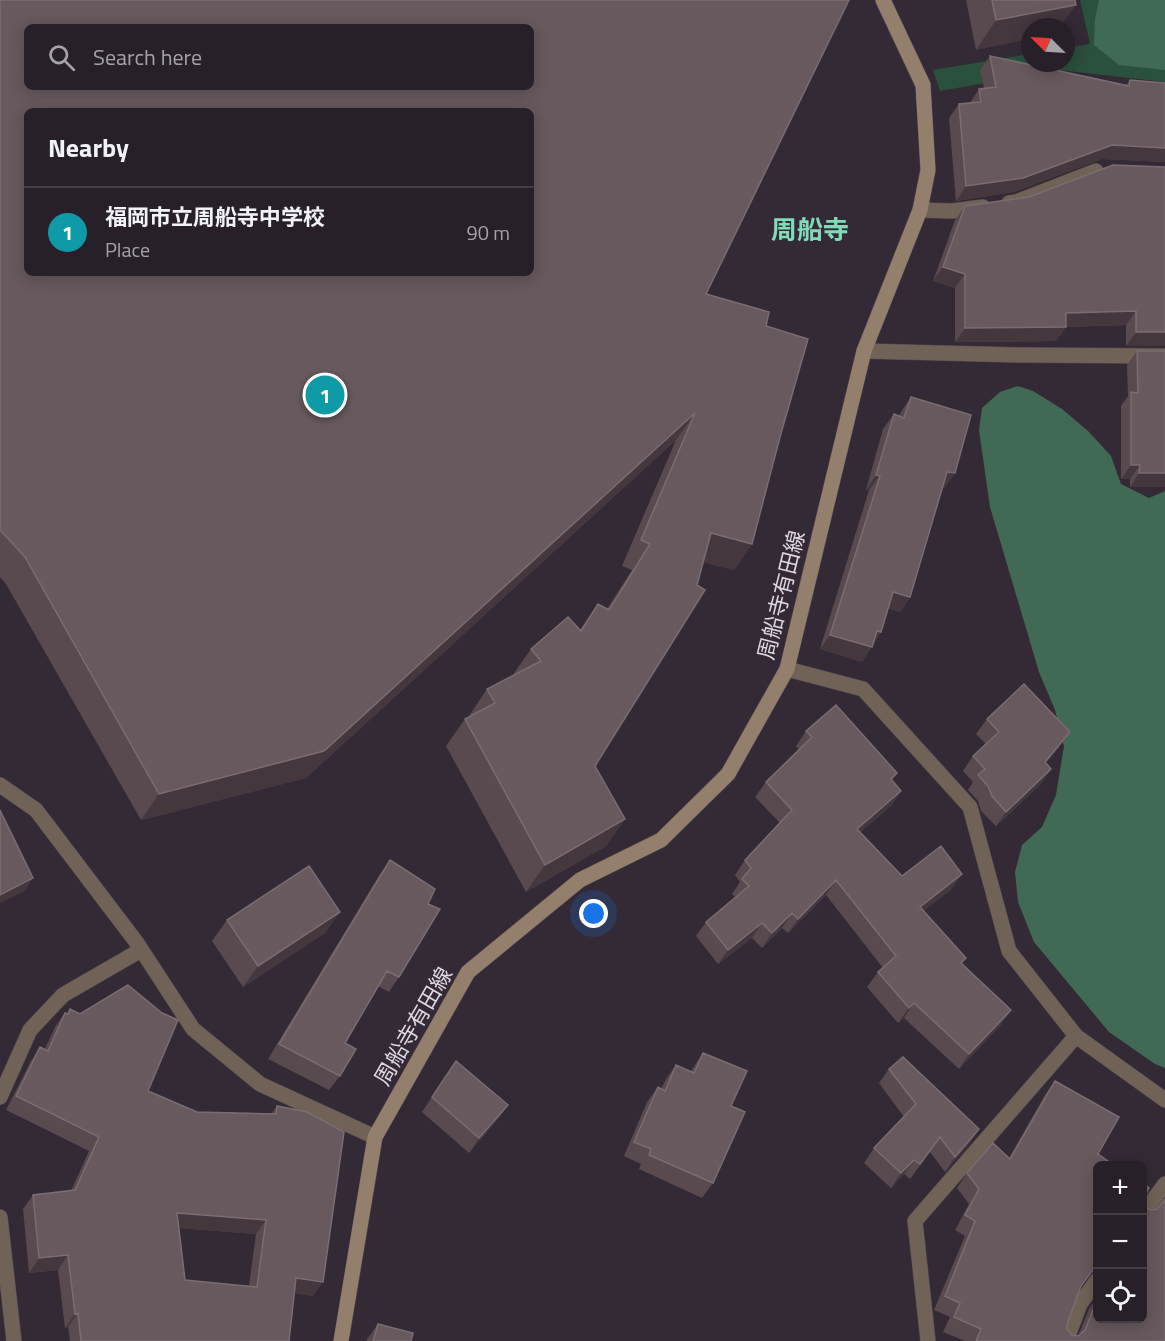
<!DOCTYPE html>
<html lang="en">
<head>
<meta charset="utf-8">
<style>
  :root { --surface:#272028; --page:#2f2830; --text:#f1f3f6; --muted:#a4a3a8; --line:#433e45; --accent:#37d4a6 }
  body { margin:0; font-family:"Titillium Web","Noto Sans JP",sans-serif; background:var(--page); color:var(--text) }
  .controls { position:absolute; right:18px; bottom:18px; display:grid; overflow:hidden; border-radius:9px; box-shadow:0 3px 15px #0003 }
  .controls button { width:54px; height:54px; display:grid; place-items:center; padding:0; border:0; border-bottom:2px solid var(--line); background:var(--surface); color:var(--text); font:30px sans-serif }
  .compass { position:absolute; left:1021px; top:18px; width:54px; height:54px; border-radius:50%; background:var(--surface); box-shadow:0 3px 15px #0003; rotate:294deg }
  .you { position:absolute; left:594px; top:914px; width:21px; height:21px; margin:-15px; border:4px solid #fff; border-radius:50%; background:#1a73e8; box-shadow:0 0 0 9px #1a73e833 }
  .badge { display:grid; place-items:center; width:39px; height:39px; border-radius:50%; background:var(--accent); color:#fff; font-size:20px; font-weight:700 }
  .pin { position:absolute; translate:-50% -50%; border:3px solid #fff; box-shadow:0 2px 6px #0006 }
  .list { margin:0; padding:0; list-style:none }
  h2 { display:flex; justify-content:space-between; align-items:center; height:78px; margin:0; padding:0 24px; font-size:26px }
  h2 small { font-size:20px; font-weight:400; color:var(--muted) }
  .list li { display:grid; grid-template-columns:39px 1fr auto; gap:18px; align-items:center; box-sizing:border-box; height:90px; padding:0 24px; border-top:2px solid var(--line) }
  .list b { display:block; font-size:22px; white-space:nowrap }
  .list p { margin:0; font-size:20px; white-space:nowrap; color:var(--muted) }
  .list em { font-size:20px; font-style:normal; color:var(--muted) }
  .icon { flex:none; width:33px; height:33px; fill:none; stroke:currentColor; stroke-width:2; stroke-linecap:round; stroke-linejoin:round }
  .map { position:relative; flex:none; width:1165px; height:1341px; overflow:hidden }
  .search { position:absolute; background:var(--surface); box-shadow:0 3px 15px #0003; left:24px; top:24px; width:510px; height:66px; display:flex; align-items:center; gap:15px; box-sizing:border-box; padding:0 21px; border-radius:9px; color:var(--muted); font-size:22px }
  .panel { position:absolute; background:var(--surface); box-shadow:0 3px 15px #0003; left:24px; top:108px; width:510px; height:168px; border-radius:9px }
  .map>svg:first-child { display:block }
  .green { fill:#2a503e }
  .forest { fill:#416a56 }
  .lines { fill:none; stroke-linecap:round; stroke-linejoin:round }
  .street-casing { stroke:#4f4651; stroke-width:16 }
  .secondary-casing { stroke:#4f4651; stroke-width:16 }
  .street { stroke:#706256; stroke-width:15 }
  .secondary { stroke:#947f6c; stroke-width:15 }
  .wall { fill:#594a4f; fill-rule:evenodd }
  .shaded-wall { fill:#44373e }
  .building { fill:#67595e; stroke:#7a6d72; stroke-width:1.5; fill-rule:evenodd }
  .labels { text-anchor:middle; stroke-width:6; stroke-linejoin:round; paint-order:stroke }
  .street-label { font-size:22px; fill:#ddd7df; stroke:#342a36 }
  .quarter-label { font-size:26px; font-weight:bold; fill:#80dbba; stroke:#342a36 }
</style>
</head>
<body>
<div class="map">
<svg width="1165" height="1341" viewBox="0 0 1165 1341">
  <rect width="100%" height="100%" fill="#342a36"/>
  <path class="green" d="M 1080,0 L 1165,0 L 1165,82 L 1059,70 L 940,91 L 933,70 L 1030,54 L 1030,63 L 1066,63 L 1066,48 L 1090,44 Z"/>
  <path class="forest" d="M 1099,0 L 1165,0 L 1165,70 L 1119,65 L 1094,45 L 1095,19 Z
    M 1018,386 L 1033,391 L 1062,409 L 1088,431 L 1111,456 L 1121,484 L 1149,498 L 1165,491 L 1165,1068 L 1155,1064 L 1109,1032 L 1034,942 L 1018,902 L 1015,872 L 1022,845 L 1042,827 L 1056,795 L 1064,746 L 1055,710 L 1039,672 L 990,507 L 979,430 L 982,408 L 1000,392 Z"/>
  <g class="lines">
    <g class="street-casing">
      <path id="street" d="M 1009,203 L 1016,202 L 1096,171
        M 920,210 L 952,211 L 983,207
        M 864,351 L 1019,355 L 1165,356
        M 787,669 L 863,689 L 970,807 L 1009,951 L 1076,1036 L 1165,1100
        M 0,785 L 36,810 L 137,943 L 193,1029 L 260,1084 L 375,1137
        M 0,1097 L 30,1030 L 63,995 L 141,950
        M 1142,1215 L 1165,1184
        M 0,1217 L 14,1341
        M 928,1341 L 915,1221 L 1076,1036
        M 1066,1341 L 1080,1304 L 1098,1279"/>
    </g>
    <g class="secondary-casing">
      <path id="secondary" d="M 341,1341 L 375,1137 L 468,972 L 580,880 L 661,840 L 728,774 L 787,669 L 864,351 L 920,210 L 928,170 L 923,85 L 883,0"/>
    </g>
    <use href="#street" class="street"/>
    <use href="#secondary" class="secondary"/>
  </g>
  <path class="wall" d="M 0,0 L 706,294 L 766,326 L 780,437 L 752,544 L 734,570 L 703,562 L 595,766 L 625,819 L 606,846 L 526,892 L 446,746 L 465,719 L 469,717 L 469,716 L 487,689 L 512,676 L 531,649 L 580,630 L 598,604 L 607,609 L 632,570 L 622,566 L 676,440 L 306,778 L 141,820 L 6,584 L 0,577 Z
    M 966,0 L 1075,0 L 976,50 Z
    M 990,56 L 1126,85 L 1130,80 L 1165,83 L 1165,162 L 1102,159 L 1014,192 L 956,201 L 949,118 L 959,104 L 970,103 L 979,89 L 984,88 L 980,70 Z
    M 1165,167 L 1165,346 L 1126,346 L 1126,325 L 1066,327 L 1056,341 L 955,342 L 955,288 L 933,281 L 955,220 L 965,206 L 1029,197 Z
    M 1137,351 L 1165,351 L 1165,487 L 1130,487 L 1130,479 L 1121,479 L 1121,406 L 1128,396 L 1127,365 Z
    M 911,397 L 955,473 L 944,488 L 942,488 L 910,597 L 900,612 L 888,608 L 881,632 L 862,662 L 820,649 L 869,490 L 866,490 L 883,429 L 894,414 L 899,416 L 901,412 Z
    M 987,719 L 1059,747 L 1046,763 L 1051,769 L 1041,784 L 996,826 L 981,811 L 978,801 L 968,790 L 973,782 L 963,771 L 973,756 L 986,744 L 976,734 Z
    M 806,731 L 897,773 L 892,780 L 901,791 L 891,806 L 860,832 L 902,876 L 952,889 L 923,911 L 962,964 L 1001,1025 L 959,1069 L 904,1018 L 898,1023 L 867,987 L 878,972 L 883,968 L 826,895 L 788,933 L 782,928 L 762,948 L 752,938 L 718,964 L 696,936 L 706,922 L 735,897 L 732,894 L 740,882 L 735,875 L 745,860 L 780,823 L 755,797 L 766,782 L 799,749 L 796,746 Z
    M 390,860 L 428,904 L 399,977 L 389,992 L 378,986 L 345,1043 L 340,1076 L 329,1090 L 268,1059 L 380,874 Z
    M 340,912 L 325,933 L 243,987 L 212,941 L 227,920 Z
    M 70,1009 L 148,1091 L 197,1112 L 271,1114 L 277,1106 L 313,1296 L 294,1293 L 289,1341 L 70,1341 L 68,1327 L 65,1328 L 58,1270 L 29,1273 L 23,1209 L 33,1195 L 71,1191 L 89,1151 L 6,1110 L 31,1061 L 40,1047 L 45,1049 L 55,1027 L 65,1013 L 67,1014 ZM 179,1228 L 256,1234 L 249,1286 L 185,1280 Z
    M 703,1053 L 731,1106 L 713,1183 L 702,1198 L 639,1169 L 641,1164 L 624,1156 L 647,1102 L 658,1087 L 661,1089 L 666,1079 L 676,1065 L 691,1071 Z
    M 456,1061 L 508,1105 L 497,1120 L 469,1153 L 422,1112 Z
    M 889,1069 L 979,1129 L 969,1144 L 945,1172 L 930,1152 L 910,1179 L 904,1174 L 891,1188 L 864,1163 L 874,1148 L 904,1117 L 879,1083 Z
    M 1055,1081 L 1098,1154 L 1098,1270 L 1095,1270 L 1090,1273 L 1081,1286 L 1067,1324 L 1067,1329 L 1072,1335 L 1078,1336 L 1089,1309 L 1098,1296 L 1098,1318 L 1143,1200 L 1165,1341 L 965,1341 L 943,1332 L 950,1317 L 934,1310 L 965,1236 L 955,1230 L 969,1204 L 957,1188 L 967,1173 L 1009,1158 L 1045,1095 Z
    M 378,1324 L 411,1341 L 367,1341 L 367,1339 Z"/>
  <path class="shaded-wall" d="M 1076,5 L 1060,27 L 1030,27 L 1030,39 L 976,50 L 996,20 Z
    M 1112,145 L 1165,148 L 1165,162 L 1102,159 L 1014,192 L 956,201 L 966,186 Z
    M 943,267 L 965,274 L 955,288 L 933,281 Z
    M 1136,311 L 1126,325 L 1057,327 L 1066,327 L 1056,341 L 955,342 L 965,328 L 1066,313 Z
    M 1136,332 L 1165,332 L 1165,346 L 1126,346 Z
    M 695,413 L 676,440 L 306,778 L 141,820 L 159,794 Z
    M 1131,465 L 1140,465 L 1130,479 L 1121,479 Z
    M 947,472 L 955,473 L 944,488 L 937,486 Z
    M 1139,473 L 1165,473 L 1165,487 L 1130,487 Z
    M 876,475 L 880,476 L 869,490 L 866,490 Z
    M 711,533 L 752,544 L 734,570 L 693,560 Z
    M 893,592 L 910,597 L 900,612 L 883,606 Z
    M 877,631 L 881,632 L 862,662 L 820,649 L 830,635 Z
    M 1070,732 L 1059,747 L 1034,777 L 1045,762 Z
    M 1051,769 L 1041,784 L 996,826 L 1006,812 Z
    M 901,791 L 891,806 L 847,844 L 857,829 Z
    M 625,819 L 606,846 L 526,892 L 545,865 Z
    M 962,874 L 952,889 L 910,922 L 920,907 Z
    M 33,878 L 25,891 L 0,903 L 0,895 Z
    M 836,880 L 826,895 L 788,933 L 798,919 Z
    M 340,912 L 325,933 L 243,987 L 258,966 Z
    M 792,913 L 782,928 L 762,948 L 772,933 Z
    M 762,923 L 752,938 L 718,964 L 728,950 Z
    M 914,1003 L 904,1018 L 898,1023 L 909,1008 Z
    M 1011,1010 L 1001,1025 L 959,1069 L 969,1054 Z
    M 508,1105 L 497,1120 L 469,1153 L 479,1138 Z
    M 979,1129 L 969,1144 L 945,1172 L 955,1157 Z
    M 914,1160 L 904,1174 L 891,1188 L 901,1173 Z
    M 177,1213 L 266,1220 L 256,1234 L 167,1227 Z
    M 68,1255 L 58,1270 L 29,1273 L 39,1258 Z
    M 1098,1263 L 1098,1270 L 1095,1270 L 1090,1273 Z
    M 296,1278 L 323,1282 L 313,1296 L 286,1292 Z
    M 78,1313 L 68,1327 L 65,1328 L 75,1314 Z"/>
  <path class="building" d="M 0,0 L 849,0 L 706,294 L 769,312 L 766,326 L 808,339 L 780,437 L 752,544 L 711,533 L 697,585 L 705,590 L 595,766 L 625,819 L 545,865 L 465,719 L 495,703 L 487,689 L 541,661 L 531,649 L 568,617 L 581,631 L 598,604 L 609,610 L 650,544 L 641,540 L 695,413 L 324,751 L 159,794 L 25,557 L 0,530 ZM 27,27 L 531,27 L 531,87 L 27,87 ZM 27,111 L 531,111 L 531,273 L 27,273 Z
    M 992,0 L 1075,0 L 1076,5 L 996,20 Z
    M 990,56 L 1129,86 L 1130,80 L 1165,83 L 1165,148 L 1112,145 L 1023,178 L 966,186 L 959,104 L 981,102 L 979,89 L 996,87 Z
    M 1113,165 L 1165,167 L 1165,332 L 1136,332 L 1136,311 L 1066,313 L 1066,327 L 965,328 L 965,274 L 943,267 L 965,206 L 1029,197 Z
    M 1137,351 L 1165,351 L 1165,473 L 1139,473 L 1140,465 L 1131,465 L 1131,392 L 1138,393 Z
    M 911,397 L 971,415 L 955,473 L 947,472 L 910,597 L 893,592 L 881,632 L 877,631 L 872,647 L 830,635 L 880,476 L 876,475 L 894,414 L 904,418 Z
    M 1024,684 L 1070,732 L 1045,762 L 1051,769 L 1006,812 L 992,796 L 988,786 L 978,775 L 985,769 L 973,756 L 999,732 L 987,719 Z
    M 836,705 L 897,773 L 891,779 L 901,791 L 857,829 L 902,876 L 941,846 L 962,874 L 920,907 L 966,958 L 961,963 L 1011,1010 L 969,1054 L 914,1003 L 909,1008 L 878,972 L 896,956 L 836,880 L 798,919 L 792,913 L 772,933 L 762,923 L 728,950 L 706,922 L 749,886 L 742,879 L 751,868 L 745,860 L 792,810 L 766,782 L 812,737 L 806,731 Z
    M 0,810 L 33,878 L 0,895 Z
    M 390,860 L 435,889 L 428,904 L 440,909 L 399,977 L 387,971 L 345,1043 L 356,1049 L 340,1076 L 279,1044 Z
    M 309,866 L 340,912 L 258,966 L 227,920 Z
    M 128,985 L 162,1013 L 178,1020 L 148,1091 L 197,1112 L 276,1114 L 277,1106 L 307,1112 L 344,1132 L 323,1282 L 296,1278 L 289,1341 L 81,1341 L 78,1313 L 75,1314 L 68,1255 L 39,1258 L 33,1195 L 75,1190 L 99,1137 L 16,1096 L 40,1047 L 48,1051 L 65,1013 L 68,1014 L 70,1009 L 80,1014 ZM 177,1213 L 266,1220 L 257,1287 L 185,1280 Z
    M 703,1053 L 747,1071 L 731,1106 L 745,1112 L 713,1183 L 649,1155 L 651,1149 L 634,1142 L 658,1087 L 665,1091 L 676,1065 L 694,1073 Z
    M 903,1057 L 979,1129 L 955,1157 L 940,1137 L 920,1164 L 914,1160 L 901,1173 L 874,1148 L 916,1104 L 889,1069 Z
    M 456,1061 L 508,1105 L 479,1138 L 432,1097 Z
    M 1055,1081 L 1119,1117 L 1098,1154 L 1115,1166 L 1098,1166 L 1098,1263 L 1081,1286 L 1067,1324 L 1067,1329 L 1072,1335 L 1078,1336 L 1085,1330 L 1098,1298 L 1098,1318 L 1143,1318 L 1143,1183 L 1149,1188 L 1143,1200 L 1146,1208 L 1151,1210 L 1157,1209 L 1165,1199 L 1165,1341 L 976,1341 L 981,1329 L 954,1317 L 960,1303 L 945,1296 L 975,1221 L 965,1215 L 979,1189 L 967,1173 L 993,1143 L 1010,1159 Z
    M 378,1324 L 413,1333 L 411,1341 L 373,1341 Z"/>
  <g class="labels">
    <g class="street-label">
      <text transform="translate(781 595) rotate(-76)" y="8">周船寺有田線</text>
      <text transform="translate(413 1026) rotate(-60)" y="8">周船寺有田線</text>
    </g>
    <g class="quarter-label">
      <text x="810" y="239">周船寺</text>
    </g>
  </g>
</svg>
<div class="controls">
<button>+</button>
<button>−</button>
<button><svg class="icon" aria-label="locate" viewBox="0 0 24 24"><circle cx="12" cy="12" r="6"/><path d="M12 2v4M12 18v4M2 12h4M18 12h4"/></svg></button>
</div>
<svg class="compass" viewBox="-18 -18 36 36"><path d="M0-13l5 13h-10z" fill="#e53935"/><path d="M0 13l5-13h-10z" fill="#a4a3a8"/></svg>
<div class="you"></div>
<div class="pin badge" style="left:325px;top:395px;background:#0f9aa8">1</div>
<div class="search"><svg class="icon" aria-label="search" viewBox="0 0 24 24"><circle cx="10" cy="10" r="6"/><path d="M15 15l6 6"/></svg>Search here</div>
<section class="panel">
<h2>Nearby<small></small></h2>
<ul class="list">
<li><span class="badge" style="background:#0f9aa8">1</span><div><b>福岡市立周船寺中学校</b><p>Place</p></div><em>90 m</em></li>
</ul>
</section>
</div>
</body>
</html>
